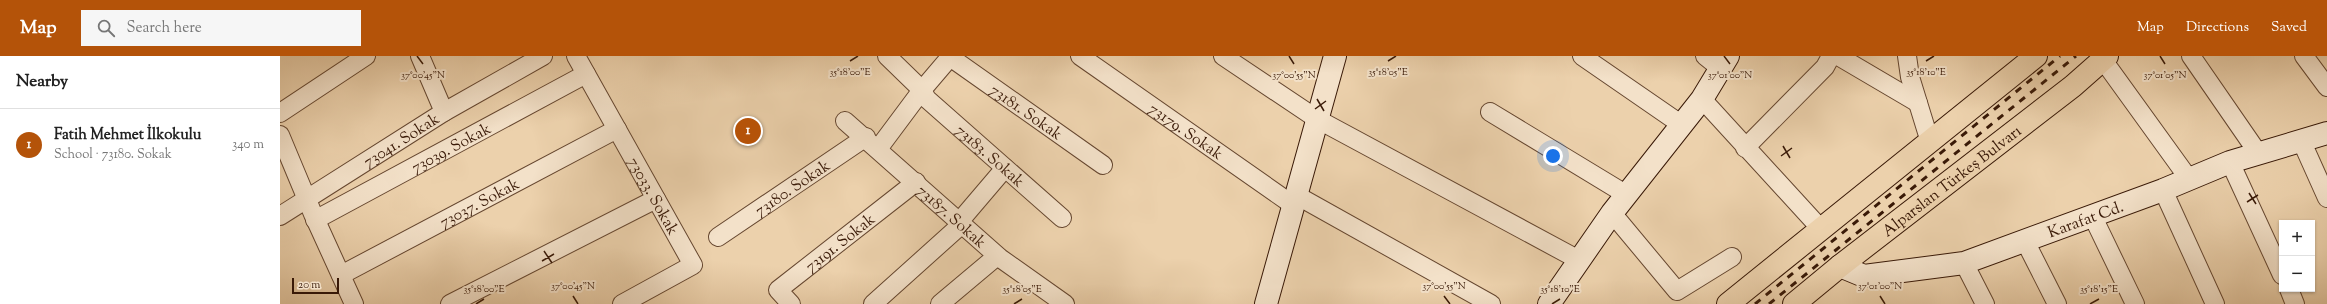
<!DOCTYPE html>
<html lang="en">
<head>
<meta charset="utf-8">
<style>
  :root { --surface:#fff; --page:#f6f6f6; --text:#222; --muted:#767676; --line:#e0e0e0; --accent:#b45309 }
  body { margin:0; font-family:"Sorts Mill Goudy",serif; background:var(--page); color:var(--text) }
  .controls { position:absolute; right:12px; bottom:12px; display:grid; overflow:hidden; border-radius:0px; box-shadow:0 1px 3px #0004 }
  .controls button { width:36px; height:36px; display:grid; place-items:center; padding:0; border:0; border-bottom:1px solid var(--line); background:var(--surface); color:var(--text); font:20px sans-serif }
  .scale { position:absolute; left:12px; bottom:10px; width:47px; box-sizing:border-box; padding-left:4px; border:2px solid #391907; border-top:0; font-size:11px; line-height:14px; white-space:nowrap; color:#391907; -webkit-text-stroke:3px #f3e1c9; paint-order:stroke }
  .you { position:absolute; left:1273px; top:100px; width:14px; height:14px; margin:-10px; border:3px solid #fff; border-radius:50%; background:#1a73e8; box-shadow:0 0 0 6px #1a73e833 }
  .badge { display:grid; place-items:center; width:26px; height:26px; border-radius:50%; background:var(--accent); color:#fff; font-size:13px; font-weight:700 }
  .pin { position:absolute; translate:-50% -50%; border:2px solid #fff; box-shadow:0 1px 4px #0006 }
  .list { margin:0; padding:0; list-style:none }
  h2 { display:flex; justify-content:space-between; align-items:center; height:52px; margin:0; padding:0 16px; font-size:17px }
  h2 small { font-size:13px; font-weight:400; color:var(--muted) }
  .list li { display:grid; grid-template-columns:26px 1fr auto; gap:12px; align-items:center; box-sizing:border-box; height:72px; padding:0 16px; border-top:1px solid var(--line) }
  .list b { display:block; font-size:15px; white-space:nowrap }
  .list p { margin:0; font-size:13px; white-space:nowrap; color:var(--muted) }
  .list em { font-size:13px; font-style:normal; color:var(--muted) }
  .icon { flex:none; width:22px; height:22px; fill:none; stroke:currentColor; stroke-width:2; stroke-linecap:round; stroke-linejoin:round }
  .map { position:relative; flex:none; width:2047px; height:248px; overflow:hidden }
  header { display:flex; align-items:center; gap:24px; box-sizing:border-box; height:56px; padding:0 20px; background:var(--accent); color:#fff }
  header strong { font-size:19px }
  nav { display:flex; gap:22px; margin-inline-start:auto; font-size:14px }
  .search { width:280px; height:36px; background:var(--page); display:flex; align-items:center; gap:10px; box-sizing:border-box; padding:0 14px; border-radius:0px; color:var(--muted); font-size:15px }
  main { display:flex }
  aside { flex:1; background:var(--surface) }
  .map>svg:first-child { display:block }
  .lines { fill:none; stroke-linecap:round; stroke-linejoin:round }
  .minor-casing { stroke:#664730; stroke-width:20 }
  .secondary-casing { stroke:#391907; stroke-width:24 }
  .primary-casing { stroke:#391907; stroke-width:24 }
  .minor { stroke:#f3e1c9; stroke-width:18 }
  .secondary { stroke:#f3e1c9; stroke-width:22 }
  .primary { stroke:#ecd1ac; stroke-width:22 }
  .rail { stroke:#391907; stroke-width:3; stroke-dasharray:7 7; stroke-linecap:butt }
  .ticks { fill:none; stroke:#391907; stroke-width:1.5 }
  .labels { text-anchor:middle; stroke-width:4; stroke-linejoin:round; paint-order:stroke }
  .street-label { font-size:16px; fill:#391907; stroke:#f3e1c9 }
  .ticks-label { font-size:10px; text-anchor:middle; fill:#391907; stroke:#f3e1c9; stroke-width:4; stroke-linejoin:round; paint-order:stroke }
</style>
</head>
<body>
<header>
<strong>Map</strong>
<div class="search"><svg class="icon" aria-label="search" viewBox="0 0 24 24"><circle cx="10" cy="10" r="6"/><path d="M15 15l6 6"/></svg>Search here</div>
<nav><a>Map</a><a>Directions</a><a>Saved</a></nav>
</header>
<main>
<aside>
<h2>Nearby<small></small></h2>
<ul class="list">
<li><span class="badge">1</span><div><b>Fatih Mehmet İlkokulu</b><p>School · 73180. Sokak</p></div><em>340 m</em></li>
</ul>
</aside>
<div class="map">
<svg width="2047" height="248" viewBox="0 0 2047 248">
  <rect width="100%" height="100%" fill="#ecd1ac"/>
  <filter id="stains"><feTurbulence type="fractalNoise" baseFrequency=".005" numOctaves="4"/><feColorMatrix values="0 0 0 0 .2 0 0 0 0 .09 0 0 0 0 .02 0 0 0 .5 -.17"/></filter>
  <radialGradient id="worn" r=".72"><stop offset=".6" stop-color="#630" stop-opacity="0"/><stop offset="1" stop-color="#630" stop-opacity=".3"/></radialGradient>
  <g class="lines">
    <g class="minor-casing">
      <g id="minor">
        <path id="s1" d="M 296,0 L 413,209 L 342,248"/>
        <path id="s2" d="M 607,0 L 642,34 L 647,43 L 782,162"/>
        <path id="s3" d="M 800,0 L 1013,149"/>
        <path d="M 943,0 L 1037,63 L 1299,204"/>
        <path d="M 1302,0 L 1402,69"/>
        <path d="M 1425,0 L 1440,12"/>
        <path d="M 1558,0 L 1638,47"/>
        <path d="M 1627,0 L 1630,21 L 1650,86"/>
        <path d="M 1911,0 L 1978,97"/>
        <path d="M 2024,0 L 2047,31"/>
        <path id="s4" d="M 670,1 L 823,109"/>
        <path d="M 1823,4 L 1909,123"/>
        <path d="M 1422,43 L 1541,173"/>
        <path d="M 164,56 L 263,0"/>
        <path d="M 1210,56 L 1347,139"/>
        <path d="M 0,57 L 86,0"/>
        <path id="s5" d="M 565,65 L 720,202 L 785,248"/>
        <path d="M 0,79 L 33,158 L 74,248"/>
        <path d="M 2021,84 L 2047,142"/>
        <path d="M 1465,92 L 1545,11 L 1551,0"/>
        <path d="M 598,93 L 642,34 L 671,0"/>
        <path d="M 1950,106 L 2002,219"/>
        <path d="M 1883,134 L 1935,248"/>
        <path d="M 1016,139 L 1211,248"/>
        <path d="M 1332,157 L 1397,235 L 1452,201"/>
        <path d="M 1812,159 L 1855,248"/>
        <path id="s6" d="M 0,160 L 164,56 L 140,0"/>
        <path id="s7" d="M 35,164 L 306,18"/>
        <path d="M 679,166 L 725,112"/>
        <path id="s8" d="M 438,181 L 586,81"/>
        <path d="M 1745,185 L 1777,248"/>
        <path d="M 1684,207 L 1705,248"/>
        <path id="s9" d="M 61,219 L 337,73"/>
        <path d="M 2009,233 L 2015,248"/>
        <path d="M 170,248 L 376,143"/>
        <path id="s10" d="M 511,248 L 498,234 L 636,126"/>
        <path d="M 593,248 L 682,168"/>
        <path d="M 660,248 L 717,200"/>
      </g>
    </g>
    <g class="secondary-casing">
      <g id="secondary">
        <path id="s11" d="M 1560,210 L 1584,220 L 1684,207 L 1883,134 L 1950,106 L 2047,77"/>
        <path d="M 986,248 L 1055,0"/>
        <path d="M 1269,248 L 1332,157 L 1422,43 L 1448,0"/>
      </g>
    </g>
    <g class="primary-casing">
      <g id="primary">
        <path d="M 1448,248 L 1756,0"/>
        <path id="s12" d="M 1514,248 L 1560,210 L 1793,30 L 1827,0"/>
      </g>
    </g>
    <use href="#minor" class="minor"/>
    <use href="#secondary" class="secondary"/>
    <use href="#primary" class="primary"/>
    <path class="rail" d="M 1475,248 L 1780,0
      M 1489,248 L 1796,0"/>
  </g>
  <path class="ticks" d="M 137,0 L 143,8M 1009,0 L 1014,8M 1444,0 L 1450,8M 1880,0 L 1885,8M 570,5 L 578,0M 1108,5 L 1116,0M 1646,5 L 1654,0M 1037,43 L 1044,55M 1035,53 L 1046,45M 1503,90 L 1510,102M 1501,100 L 1512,92M 1969,137 L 1976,148M 1967,146 L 1978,139M 264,195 L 272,207M 262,205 L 274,198M 293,240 L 298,248M 1164,240 L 1170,248M 1600,240 L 1605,248M 196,248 L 204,243M 734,248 L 742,243M 1272,248 L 1280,243M 1810,248 L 1819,243"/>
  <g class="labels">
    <g class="street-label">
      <text dy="6" stroke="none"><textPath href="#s4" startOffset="94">73181. Sokak</textPath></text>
      <text dy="6" stroke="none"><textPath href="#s3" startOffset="130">73179. Sokak</textPath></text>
      <text dy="6" stroke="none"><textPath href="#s6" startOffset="143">73041. Sokak</textPath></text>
      <text dy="6" stroke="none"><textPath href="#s7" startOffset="154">73039. Sokak</textPath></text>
      <text dy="6" stroke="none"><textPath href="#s2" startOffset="144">73183. Sokak</textPath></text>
      <text dy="6" stroke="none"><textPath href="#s12" startOffset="200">Alparslan Türkeş Bulvarı</textPath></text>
      <text dy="6" stroke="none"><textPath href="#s8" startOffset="89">73180. Sokak</textPath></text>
      <text dy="6" stroke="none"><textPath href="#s1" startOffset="160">73033. Sokak</textPath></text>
      <text dy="6" stroke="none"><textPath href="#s9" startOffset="156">73037. Sokak</textPath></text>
      <text dy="6" stroke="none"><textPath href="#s5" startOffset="143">73187. Sokak</textPath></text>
      <text dy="6" stroke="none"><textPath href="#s11" startOffset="256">Karafat Cd.</textPath></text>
      <text dy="6" stroke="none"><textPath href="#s10" startOffset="97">73191. Sokak</textPath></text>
    </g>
  </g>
  <g class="ticks-label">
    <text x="570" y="19">35°18'00"E</text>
    <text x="1646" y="19">35°18'10"E</text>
    <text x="1108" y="19">35°18'05"E</text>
    <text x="143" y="22">37°00'45"N</text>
    <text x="1014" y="22">37°00'55"N</text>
    <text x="1450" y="22">37°01'00"N</text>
    <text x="1885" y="22">37°01'05"N</text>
    <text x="293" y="233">37°00'45"N</text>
    <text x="1164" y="233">37°00'55"N</text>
    <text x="1600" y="233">37°01'00"N</text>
    <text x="204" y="236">35°18'00"E</text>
    <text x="742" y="236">35°18'05"E</text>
    <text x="1280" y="236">35°18'10"E</text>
    <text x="1819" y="236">35°18'15"E</text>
  </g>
  <rect width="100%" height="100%" filter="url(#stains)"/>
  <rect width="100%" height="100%" fill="url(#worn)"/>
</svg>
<div class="controls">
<button>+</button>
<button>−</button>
</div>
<div class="scale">20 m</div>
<div class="you"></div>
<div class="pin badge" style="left:468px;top:75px">1</div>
</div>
</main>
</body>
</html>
